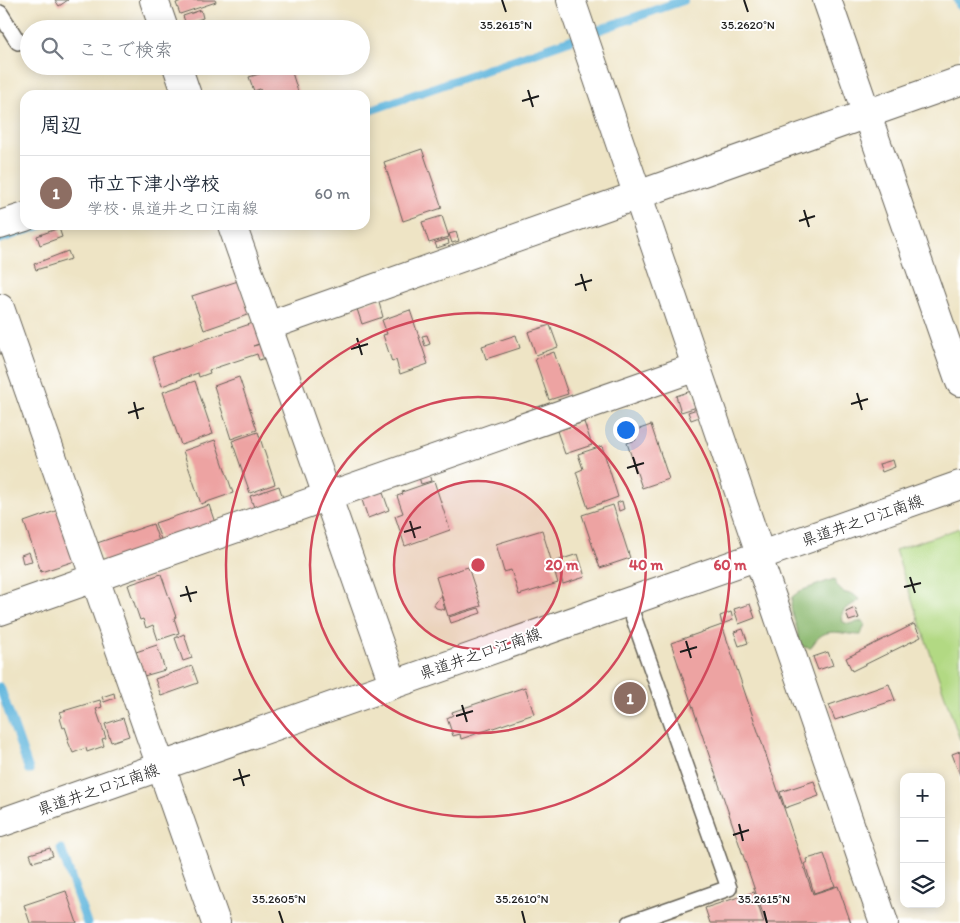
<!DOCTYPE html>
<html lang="ja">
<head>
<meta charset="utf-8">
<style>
  :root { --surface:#fff; --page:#f2f2f3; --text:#1f2937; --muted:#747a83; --line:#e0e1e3; --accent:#2563eb }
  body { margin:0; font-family:Itim,"Klee One",sans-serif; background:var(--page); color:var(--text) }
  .controls { position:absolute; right:15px; bottom:15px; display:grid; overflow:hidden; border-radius:10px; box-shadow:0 2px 12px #0003 }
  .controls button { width:45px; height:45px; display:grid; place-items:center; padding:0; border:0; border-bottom:1px solid var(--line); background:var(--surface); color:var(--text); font:25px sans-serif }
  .you { position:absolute; left:625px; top:429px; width:18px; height:18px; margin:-12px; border:4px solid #fff; border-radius:50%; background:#1a73e8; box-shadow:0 0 0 8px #1a73e833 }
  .badge { display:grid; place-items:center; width:32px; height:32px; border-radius:50%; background:var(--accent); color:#fff; font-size:16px; font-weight:700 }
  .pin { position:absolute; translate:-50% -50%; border:2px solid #fff; box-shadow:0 1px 5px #0006 }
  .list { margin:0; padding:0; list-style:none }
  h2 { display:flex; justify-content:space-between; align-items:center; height:65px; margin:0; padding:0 20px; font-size:21px }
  h2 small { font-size:16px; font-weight:400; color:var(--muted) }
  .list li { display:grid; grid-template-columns:32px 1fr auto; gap:15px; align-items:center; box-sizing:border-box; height:75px; padding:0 20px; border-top:1px solid var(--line) }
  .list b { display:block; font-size:19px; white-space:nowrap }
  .list p { margin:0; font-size:16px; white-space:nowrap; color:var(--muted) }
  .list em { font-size:16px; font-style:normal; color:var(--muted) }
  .icon { flex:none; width:28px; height:28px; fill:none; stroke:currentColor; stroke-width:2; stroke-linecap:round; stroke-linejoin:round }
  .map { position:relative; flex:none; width:960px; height:923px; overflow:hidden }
  .search { position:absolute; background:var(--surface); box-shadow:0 2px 12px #0003; left:20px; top:20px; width:350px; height:55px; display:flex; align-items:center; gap:12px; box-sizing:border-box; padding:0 18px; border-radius:28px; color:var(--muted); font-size:19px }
  .panel { position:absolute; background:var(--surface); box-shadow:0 2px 12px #0003; left:20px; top:90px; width:350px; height:140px; border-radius:15px }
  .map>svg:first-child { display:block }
  .green { fill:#b2d983; stroke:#677a50 }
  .forest { fill:#8db971; stroke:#546a46 }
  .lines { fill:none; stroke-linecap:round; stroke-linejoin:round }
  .stream { stroke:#61b6dd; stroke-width:9 }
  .building { fill:#eda3a2 }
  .lane-casing { stroke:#666257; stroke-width:18 }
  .street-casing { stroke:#666257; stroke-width:30 }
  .secondary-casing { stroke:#666257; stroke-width:30 }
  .lane { stroke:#fff; stroke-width:15 }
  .street { stroke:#fff; stroke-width:28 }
  .secondary { stroke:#fff; stroke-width:28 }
  .ticks { fill:none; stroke:#1c1c1c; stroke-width:2 }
  .ring { fill:none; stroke:#d1495b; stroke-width:2.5 }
  .labels { text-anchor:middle; stroke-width:4; stroke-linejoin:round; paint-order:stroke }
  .street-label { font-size:16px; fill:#1c1c1c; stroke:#fff }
  .ticks-label { font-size:12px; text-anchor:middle; fill:#1c1c1c; stroke:#fff; stroke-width:4; stroke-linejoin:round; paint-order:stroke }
  .centre { fill:#d1495b; stroke:#fff; stroke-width:2.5 }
  .ring-label { font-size:15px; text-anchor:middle; font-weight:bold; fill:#d1495b; stroke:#fff; stroke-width:4; stroke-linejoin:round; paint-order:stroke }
</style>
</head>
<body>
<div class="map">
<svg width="960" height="923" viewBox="0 0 960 923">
  <rect width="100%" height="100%" fill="#fff"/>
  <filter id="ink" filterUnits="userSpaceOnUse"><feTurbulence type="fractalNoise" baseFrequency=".02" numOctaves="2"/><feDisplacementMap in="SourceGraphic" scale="10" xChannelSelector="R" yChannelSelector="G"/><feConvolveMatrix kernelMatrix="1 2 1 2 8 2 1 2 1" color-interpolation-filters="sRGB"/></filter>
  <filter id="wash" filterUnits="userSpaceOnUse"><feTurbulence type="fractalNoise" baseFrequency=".0096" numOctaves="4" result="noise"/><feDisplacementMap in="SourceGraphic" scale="20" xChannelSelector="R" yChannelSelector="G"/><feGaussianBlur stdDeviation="1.12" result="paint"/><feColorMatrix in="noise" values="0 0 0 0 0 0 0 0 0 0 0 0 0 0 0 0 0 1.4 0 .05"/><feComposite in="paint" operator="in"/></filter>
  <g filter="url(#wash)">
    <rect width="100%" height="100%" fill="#eee4c5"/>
    <path class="green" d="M 960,528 L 960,740 L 895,550 Z"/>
    <path class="forest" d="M 834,579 C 838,589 842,594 853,594 L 860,600 L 845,609 L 842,614 L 843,622 L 849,624 L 862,621 L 865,624 L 861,635 C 840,635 824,623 811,648 L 803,647 L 798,640 C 799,622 788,617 792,597 L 800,591 Z"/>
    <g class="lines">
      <path class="stream" d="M 958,0 L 960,6
        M 593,32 L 684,0
        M 365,112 L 570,40
        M 0,239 L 41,225
        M 0,687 L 29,770
        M 61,849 L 87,923"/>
    </g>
    <g id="blocks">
      <path class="building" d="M 55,0 L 68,0 L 59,6 Z
        M 184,0 L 215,0 L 216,2 L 180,14 L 176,3 Z
        M 201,10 L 203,18 L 186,24 L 183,16 Z
        M 286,66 L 290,66 L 299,95 L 262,95 L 260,89 L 254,91 L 249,77 Z
        M 422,149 L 442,208 L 403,221 L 384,162 Z
        M 442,216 L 449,237 L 429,243 L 422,222 Z
        M 59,228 L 62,237 L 40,245 L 37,236 Z
        M 456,232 L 459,241 L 452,243 L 449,234 Z
        M 448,239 L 449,244 L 437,248 L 435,243 Z
        M 68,251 L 71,259 L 36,270 L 34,264 Z
        M 238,281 L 250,314 L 204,330 L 192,296 Z
        M 378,299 L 383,317 L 362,324 L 356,306 Z
        M 410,310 L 428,364 L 400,374 L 396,360 L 392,362 L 383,335 L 387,334 L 382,320 Z
        M 256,322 L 263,343 L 253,346 L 263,343 L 268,357 L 259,360 L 257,354 L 209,370 L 210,373 L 199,377 L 198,373 L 162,386 L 153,357 Z
        M 550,325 L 558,347 L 536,355 L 528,332 Z
        M 427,335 L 430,344 L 425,346 L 422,336 Z
        M 516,335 L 520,348 L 486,359 L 482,346 Z
        M 554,352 L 568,394 L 549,400 L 535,359 Z
        M 239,377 L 257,430 L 231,439 L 214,386 Z
        M 195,381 L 213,434 L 181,445 L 163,392 Z
        M 691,391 L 697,407 L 681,412 L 676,396 Z
        M 700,408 L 702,416 L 691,420 L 688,412 Z
        M 584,422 L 592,445 L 565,454 L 557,431 Z
        M 651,425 L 669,479 L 642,488 L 627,443 L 636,440 L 634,431 Z
        M 258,432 L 275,484 L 250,493 L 232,441 Z
        M 215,440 L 233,493 L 201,504 L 183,451 Z
        M 602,446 L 618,497 L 588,508 L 576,472 L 583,469 L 578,454 Z
        M 893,460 L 895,467 L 882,472 L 879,464 Z
        M 429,474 L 431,481 L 421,484 L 419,477 Z
        M 434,481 L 450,530 L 405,546 L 395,516 L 403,513 L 397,496 L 403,494 L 402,492 Z
        M 279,486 L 285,504 L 256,513 L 250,496 Z
        M 382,490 L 389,510 L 368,518 L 361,497 Z
        M 622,501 L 624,509 L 619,511 L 617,503 Z
        M 209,505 L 216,526 L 163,545 L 155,523 Z
        M 613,505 L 630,558 L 600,568 L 582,515 Z
        M 61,509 L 78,560 L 41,572 L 24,522 Z
        M 153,524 L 161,547 L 104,563 L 97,543 Z
        M 542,530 L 558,583 L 519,595 L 511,570 L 504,572 L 496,544 Z
        M 29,552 L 32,561 L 23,563 L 21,555 Z
        M 578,554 L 585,577 L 563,584 L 556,561 Z
        M 468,567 L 481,606 L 448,616 L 436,577 Z
        M 161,574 L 176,617 L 174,618 L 179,633 L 158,640 L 153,625 L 146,628 L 143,619 L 140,620 L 128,585 Z
        M 441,595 L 445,610 L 436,608 L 434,605 Z
        M 750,604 L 755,618 L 739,624 L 734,609 Z
        M 479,608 L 481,613 L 451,623 L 449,617 Z
        M 855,608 L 859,618 L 849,621 L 846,612 Z
        M 731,612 L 733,620 L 722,624 L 720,616 Z
        M 914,624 L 921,637 L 852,671 L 846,658 Z
        M 722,625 L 813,894 L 838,886 L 851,923 L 766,923 L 671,643 Z
        M 743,629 L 748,643 L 739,646 L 734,632 Z
        M 184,634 L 192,658 L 183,661 L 175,638 Z
        M 157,645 L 165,670 L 144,676 L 136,652 Z
        M 828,652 L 833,665 L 818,670 L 813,657 Z
        M 192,666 L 198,683 L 161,696 L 155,679 Z
        M 889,684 L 895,700 L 835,720 L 829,705 Z
        M 525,687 L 534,714 L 461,739 L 460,734 L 453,736 L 447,718 L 453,715 L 452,712 Z
        M 114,693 L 115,698 L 104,702 L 102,697 Z
        M 100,700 L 102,707 L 96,709 L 106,738 L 102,739 L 104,746 L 87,752 L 86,748 L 73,753 L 67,739 L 69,739 L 65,727 L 63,728 L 60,718 L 62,717 L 60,712 Z
        M 123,718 L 129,736 L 111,742 L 105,724 Z
        M 960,751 L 960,775 L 952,754 Z
        M 814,781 L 819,796 L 785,808 L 780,792 Z
        M 50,848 L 53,856 L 33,862 L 30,854 Z
        M 824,854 L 835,886 L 814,893 L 805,864 L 808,862 L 807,859 Z
        M 66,891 L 77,923 L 30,923 L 24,905 Z
        M 754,892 L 764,923 L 710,923 L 705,908 Z"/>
    </g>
  </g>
  <g filter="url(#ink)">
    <use href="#blocks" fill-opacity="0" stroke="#666257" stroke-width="1"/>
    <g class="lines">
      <g class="lane-casing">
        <path id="lane" d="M 0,13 L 18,42
          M 628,602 L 729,888 L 630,923"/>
      </g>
      <g class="street-casing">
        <path id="street" d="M 154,0 L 164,29
          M 571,0 L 761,556
          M 827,0 L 960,382
          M 177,66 L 187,95
          M 0,225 L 25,217
          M 232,225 L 393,683
          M 0,308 L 216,923
          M 268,326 L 960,81
          M 758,557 L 884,923
          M 0,611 L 696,367"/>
      </g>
      <g class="secondary-casing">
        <path id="secondary" d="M 0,823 L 960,485"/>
      </g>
      <use href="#lane" class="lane"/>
      <use href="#street" class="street"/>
      <use href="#secondary" class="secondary"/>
    </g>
  </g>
  <path class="ticks" d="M 502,0 L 506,12M 744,0 L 748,12M 528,90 L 533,107M 522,101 L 539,96M 804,210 L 809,227M 799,221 L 815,216M 581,274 L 586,291M 575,285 L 592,280M 357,338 L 362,355M 351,349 L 368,344M 857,393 L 862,410M 134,402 L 138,419M 851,404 L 868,399M 128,413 L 144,408M 633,457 L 638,474M 627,468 L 644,463M 410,521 L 415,538M 404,532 L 421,527M 910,577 L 915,593M 186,586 L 191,602M 904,587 L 921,583M 180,596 L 197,592M 686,641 L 691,658M 680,652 L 697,647M 462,705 L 467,722M 456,716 L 473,711M 239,769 L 244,786M 233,780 L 250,775M 739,824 L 743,841M 733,835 L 749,830M 279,911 L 283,923M 522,911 L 525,923M 764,911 L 767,923"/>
  <circle cx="478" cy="565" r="84" fill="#d1495b" fill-opacity=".12"/>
  <g class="ring">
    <circle cx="478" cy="565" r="84"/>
    <circle cx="478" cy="565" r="168"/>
    <circle cx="478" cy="565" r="252"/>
  </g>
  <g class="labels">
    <g class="street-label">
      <text transform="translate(862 520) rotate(-19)" y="6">県道井之口江南線</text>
      <text transform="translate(480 653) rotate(-19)" y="6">県道井之口江南線</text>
      <text transform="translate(98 789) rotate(-19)" y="6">県道井之口江南線</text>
    </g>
  </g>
  <g class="ticks-label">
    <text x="506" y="29">35.2615°N</text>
    <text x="748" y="29">35.2620°N</text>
    <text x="279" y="903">35.2605°N</text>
    <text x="522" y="903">35.2610°N</text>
    <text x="764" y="903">35.2615°N</text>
  </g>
  <circle cx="478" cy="565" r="8" class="centre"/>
  <g class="ring-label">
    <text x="562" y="570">20 m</text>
    <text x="646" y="570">40 m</text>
    <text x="730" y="570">60 m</text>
  </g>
</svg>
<div class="controls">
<button>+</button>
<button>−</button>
<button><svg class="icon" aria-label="layers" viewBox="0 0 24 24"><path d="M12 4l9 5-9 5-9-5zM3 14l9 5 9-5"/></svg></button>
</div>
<div class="you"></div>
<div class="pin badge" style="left:630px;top:698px;background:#8d6e63">1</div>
<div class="search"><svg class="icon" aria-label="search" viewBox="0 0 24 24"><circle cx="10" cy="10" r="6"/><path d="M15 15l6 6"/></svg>ここで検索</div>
<section class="panel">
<h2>周辺<small></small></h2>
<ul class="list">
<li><span class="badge" style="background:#8d6e63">1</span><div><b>市立下津小学校</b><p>学校 · 県道井之口江南線</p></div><em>60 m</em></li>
</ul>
</section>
</div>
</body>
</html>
